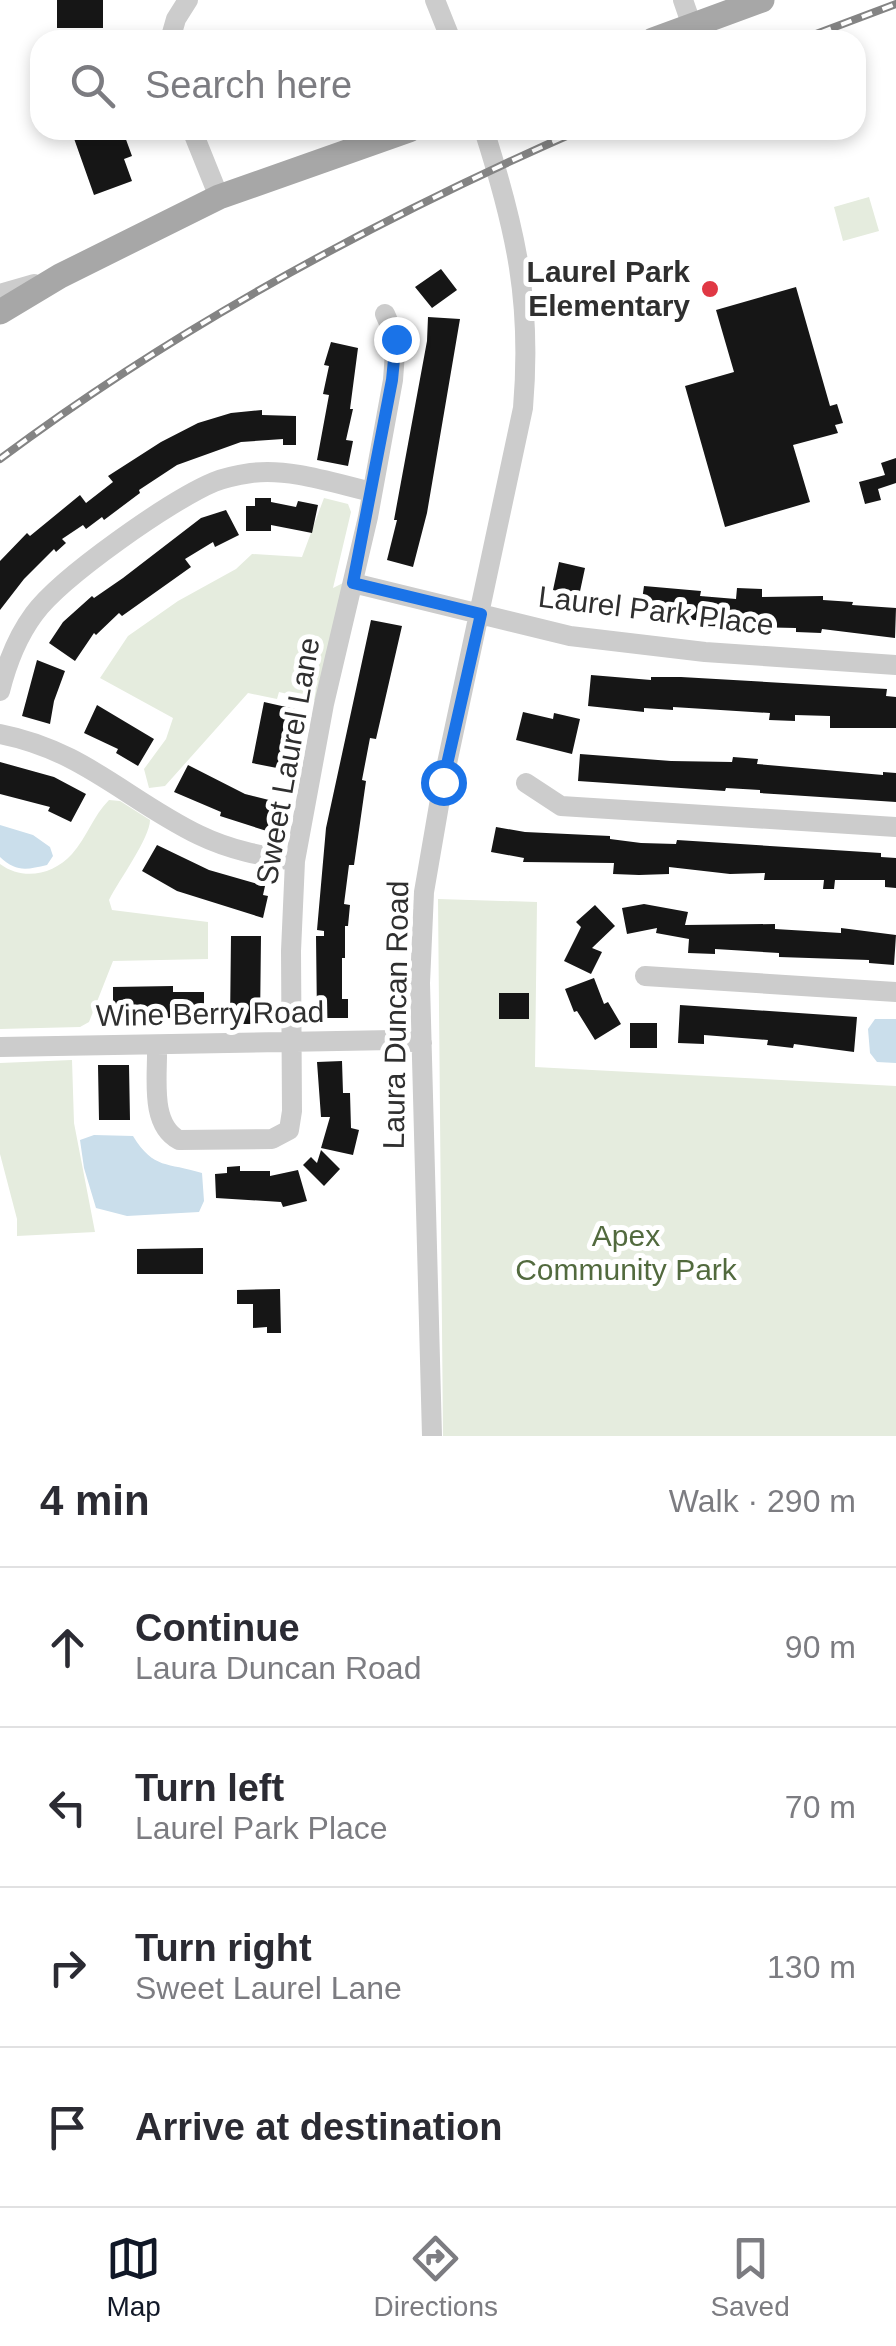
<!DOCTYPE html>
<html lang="en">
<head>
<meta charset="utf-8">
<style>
  :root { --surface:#fff; --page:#f7f7f7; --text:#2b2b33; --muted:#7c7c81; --line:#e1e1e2; --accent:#111827 }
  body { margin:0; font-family:Helvetica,sans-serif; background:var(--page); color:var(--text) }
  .stop { position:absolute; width:30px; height:30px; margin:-22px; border:8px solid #1a73e8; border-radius:50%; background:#fff }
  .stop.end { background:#1a73e8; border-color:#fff; box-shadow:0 2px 10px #0008 }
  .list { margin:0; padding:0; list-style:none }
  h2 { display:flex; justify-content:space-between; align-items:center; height:130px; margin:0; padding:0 40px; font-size:42px }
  h2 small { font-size:32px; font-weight:400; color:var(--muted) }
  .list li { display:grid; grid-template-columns:65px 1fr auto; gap:30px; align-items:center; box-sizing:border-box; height:160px; padding:0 40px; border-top:2px solid var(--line) }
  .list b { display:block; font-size:38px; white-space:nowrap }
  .list p { margin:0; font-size:32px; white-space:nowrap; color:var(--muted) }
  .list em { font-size:32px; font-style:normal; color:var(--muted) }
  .icon { flex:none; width:55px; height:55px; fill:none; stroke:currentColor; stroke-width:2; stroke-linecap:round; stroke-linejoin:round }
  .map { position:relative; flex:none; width:896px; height:1436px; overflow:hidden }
  .search { position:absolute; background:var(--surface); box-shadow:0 5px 15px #0003; left:30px; right:30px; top:30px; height:110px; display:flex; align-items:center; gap:25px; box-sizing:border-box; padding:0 35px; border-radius:30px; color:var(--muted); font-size:38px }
  .sheet { height:770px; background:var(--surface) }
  nav { display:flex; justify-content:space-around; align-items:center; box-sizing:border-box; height:140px; border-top:2px solid var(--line); background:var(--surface); font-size:28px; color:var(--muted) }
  nav a { display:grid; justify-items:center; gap:5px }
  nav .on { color:var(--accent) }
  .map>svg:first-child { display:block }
  .green { fill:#e5ecde }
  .water { fill:#cadeeb }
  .building { fill:#161616 }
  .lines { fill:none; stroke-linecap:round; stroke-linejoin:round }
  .minor { stroke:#ccc; stroke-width:20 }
  .major { stroke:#a7a7a7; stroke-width:25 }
  .rail-casing { stroke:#848484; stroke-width:8 }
  .rail { stroke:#fff; stroke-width:4; stroke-dasharray:11; stroke-linecap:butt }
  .route { stroke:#1a73e8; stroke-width:12 }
  .poi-dot { fill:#e03844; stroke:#fff; stroke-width:4 }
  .labels { text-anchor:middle; stroke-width:10; stroke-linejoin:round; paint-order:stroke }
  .poi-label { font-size:30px; font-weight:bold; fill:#2f2f2f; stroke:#fff; text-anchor:end }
  .street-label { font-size:30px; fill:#2f2f2f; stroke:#fff }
  .park-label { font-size:30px; fill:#526a3e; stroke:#fff }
</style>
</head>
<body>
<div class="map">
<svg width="896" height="1436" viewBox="0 0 896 1436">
  <rect width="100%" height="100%" fill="#fff"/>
  <path class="green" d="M 869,197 L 879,231 L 843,241 L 834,207 Z
    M 324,498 L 348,504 L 351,512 L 333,588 L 345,582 L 317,701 L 279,692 L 277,699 L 248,693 L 165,786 L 149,788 L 144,769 L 166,739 L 173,718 L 100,678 L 128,636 L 178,601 L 236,569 L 252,554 L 302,557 Z
    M 109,800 L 120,801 L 150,820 C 150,838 119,880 109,900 L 112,910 L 208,922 L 208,959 L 113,961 L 89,1022 L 80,1027 L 0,1029 L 0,864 C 23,881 53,875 72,854 C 87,837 93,816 109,800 Z
    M 438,899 L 537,902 L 535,1067 L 896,1086 L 896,1436 L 443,1436 Z
    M 72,1060 L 74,1123 L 95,1232 L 17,1236 L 17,1219 L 0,1154 L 0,1063 Z"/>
  <path class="water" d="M 0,825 L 33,835 L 50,847 L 53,856 L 47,865 C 26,870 16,872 0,857 Z
    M 875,1019 L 896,1019 L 896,1063 L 877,1062 L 870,1053 L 868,1029 Z
    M 94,1135 L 133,1136 C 154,1170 167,1162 202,1173 L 204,1201 L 199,1212 L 127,1216 L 96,1208 L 84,1168 L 80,1140 Z"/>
  <path class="building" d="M 57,0 L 103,0 L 103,28 L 57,28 Z
    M 71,130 L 112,130 L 115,138 L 124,134 L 132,156 L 124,159 L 132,181 L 94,195 Z
    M 441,269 L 457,290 L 432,308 L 415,287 Z
    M 796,287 L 830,406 L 837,404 L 843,423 L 835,425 L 838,433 L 793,445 L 810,502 L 725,527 L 685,386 L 734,372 L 716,310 Z
    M 428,317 L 460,319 L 427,513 L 413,567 L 387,560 L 397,520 L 394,520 L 427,341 Z
    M 331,342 L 358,348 L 350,409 L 353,409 L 346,440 L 353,441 L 348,466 L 317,460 L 329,395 L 323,394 L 329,366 L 324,365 Z
    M 262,410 L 262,415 L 296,416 L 296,445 L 283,445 L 283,439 L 241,442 L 177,465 L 139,490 L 140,493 L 104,520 L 102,517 L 86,529 L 83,525 L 62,539 L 66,543 L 56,552 L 54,549 L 24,579 L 0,610 L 0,561 L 27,533 L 30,536 L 80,495 L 86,503 L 113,482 L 108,476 L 161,442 L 198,423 L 231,413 Z
    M 896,458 L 896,483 L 878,489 L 881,500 L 865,504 L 859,482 L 885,475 L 881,463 Z
    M 255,498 L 271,498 L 271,502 L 296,507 L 298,501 L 318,505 L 312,533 L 271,525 L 271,531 L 246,531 L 246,506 L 255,506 Z
    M 226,510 L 239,535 L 215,547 L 213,542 L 185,559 L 191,567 L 122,616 L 119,613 L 96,635 L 94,633 L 75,661 L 49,643 L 63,622 L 92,596 L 94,598 L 123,578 L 201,518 Z
    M 559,562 L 585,568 L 579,596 L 553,590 Z
    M 644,586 L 701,591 L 700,596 L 736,599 L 737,588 L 762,589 L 762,597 L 823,596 L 823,600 L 853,602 L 852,605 L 896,608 L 895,638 L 822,629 L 821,633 L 796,632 L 796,628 L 704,626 L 704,621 L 640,614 Z
    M 371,620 L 402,626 L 376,739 L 370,738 L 362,780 L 366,781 L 354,865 L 349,865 L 344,904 L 350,905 L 348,926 L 345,926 L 345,958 L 342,958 L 342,999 L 348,999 L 348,1018 L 317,1018 L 316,936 L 324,936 L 324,931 L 317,930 L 326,828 Z
    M 37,660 L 65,671 L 54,701 L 50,724 L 22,716 Z
    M 591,675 L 651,680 L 651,677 L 681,677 L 887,689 L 886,696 L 896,697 L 896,728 L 830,728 L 830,716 L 795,715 L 795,721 L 769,720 L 770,713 L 673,707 L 673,710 L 644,708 L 644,712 L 588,706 Z
    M 264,702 L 295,709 L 282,769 L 252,763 Z
    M 97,705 L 154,739 L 138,766 L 116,753 L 118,749 L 84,733 Z
    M 523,712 L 553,719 L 554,713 L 580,719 L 572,754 L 516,740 Z
    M 580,754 L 671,761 L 732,762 L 733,757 L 758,759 L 757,764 L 883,775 L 883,772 L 896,773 L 896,802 L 790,795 L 760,793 L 760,790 L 726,788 L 725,791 L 578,781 Z
    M 0,762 L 54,777 L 86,794 L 71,822 L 48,811 L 50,807 L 0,794 Z
    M 188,765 L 245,794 L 281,803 L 273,833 L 220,816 L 221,812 L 174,792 Z
    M 496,827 L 525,832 L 610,836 L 610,839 L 641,843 L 676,844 L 677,840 L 881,853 L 881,857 L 896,858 L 896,888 L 885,887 L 885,880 L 835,880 L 834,889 L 823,889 L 824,880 L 764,880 L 765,873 L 730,874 L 669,867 L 669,874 L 639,875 L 613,874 L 614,863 L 523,862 L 524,858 L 491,852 Z
    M 157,845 L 209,870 L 265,886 L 263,895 L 268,896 L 263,918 L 177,891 L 142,871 Z
    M 644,904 L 688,912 L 685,925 L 775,924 L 775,929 L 841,933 L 841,928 L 896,935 L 894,965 L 869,963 L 869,960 L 779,957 L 779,953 L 715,949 L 715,954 L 688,953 L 689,939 L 656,933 L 657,928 L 627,934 L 622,908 Z
    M 595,905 L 615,926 L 592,948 L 602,952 L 591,974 L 564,961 L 581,927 L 576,922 Z
    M 231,936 L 261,936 L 260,1024 L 230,1024 Z
    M 594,978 L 604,1004 L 608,1002 L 621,1024 L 595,1040 L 577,1011 L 574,1012 L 565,989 Z
    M 173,986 L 173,992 L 204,992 L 204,1017 L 125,1019 L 125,1015 L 113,1015 L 113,987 Z
    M 499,993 L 529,993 L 529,1019 L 499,1019 Z
    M 680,1005 L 857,1017 L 854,1052 L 794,1044 L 793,1048 L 767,1045 L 768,1040 L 704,1035 L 704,1044 L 678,1043 Z
    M 630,1023 L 657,1023 L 657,1048 L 630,1048 Z
    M 342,1061 L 343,1093 L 350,1093 L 351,1128 L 359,1130 L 353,1155 L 321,1148 L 330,1117 L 321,1117 L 317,1062 Z
    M 98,1065 L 129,1065 L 130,1120 L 99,1120 Z
    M 321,1150 L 340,1169 L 324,1186 L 303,1165 L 311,1157 L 317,1163 Z
    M 240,1166 L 240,1171 L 270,1171 L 270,1176 L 298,1170 L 307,1201 L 283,1207 L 281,1202 L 216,1198 L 215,1174 L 227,1173 L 227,1167 Z
    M 203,1248 L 203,1274 L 137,1274 L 137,1249 Z
    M 280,1289 L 281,1333 L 267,1333 L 267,1327 L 253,1328 L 253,1304 L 237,1304 L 237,1290 Z"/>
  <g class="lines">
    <path class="minor" d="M 435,0 L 451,40
      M 683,0 L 692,26
      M 170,40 L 176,19 L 188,0
      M 192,130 L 219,197
      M 0,294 L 34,284
      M 353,583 L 570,636 L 705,652 L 896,665
      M 0,691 C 7,663 17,637 34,614 C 61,577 171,500 214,482 C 226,477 238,475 251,473 C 291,468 333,483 372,492
      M 0,734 C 83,750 127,800 199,835 C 230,850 261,856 295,861
      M 526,783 L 561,806 L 896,827
      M 645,976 L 896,992
      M 157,1046 C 158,1076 149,1124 179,1140 L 272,1139 L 289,1130 L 292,1111 L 291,951 L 295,861 L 324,704 L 368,517 L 393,380 L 396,339 L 385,314
      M 0,1047 L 393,1040 L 422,1043
      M 432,1436 L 420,983 L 424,892 L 443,782 L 523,408 C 532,302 516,230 484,130"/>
    <path class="major" d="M 653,40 L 762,0
      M 0,312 L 60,276 L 219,197 L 409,130"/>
    <g class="rail-casing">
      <path id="rail" d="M 800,40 L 896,4
        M 0,459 C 178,326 377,219 580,130"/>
    </g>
    <use href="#rail" class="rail"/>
  </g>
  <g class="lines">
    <path class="route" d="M 396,339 L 392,380 L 353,583 L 481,614 L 443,782"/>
  </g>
  <circle class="poi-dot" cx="710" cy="289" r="10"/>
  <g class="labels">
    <g class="poi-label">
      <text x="690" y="282">Laurel Park<tspan x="690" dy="34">Elementary</tspan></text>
    </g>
    <g class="street-label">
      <text transform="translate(656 611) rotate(7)" y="10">Laurel Park Place</text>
      <text transform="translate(288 761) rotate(-80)" y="10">Sweet Laurel Lane</text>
      <text transform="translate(210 1014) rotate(-1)" y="10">Wine Berry Road</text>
      <text transform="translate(396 1015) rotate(-89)" y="10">Laura Duncan Road</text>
    </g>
    <g class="park-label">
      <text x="626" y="1246">Apex<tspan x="626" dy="34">Community Park</tspan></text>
    </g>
  </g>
</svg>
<div class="stop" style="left:443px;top:782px"></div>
<div class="stop end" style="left:396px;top:339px"></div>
<div class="search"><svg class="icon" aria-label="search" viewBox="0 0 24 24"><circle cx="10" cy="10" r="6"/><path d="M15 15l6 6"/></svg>Search here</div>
</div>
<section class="sheet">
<h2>4 min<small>Walk · 290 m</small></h2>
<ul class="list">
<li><svg class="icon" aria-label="ahead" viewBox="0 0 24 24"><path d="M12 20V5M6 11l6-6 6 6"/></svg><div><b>Continue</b><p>Laura Duncan Road</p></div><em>90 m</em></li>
<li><svg class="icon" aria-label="left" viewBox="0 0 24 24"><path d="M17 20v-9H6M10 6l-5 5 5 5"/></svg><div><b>Turn left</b><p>Laurel Park Place</p></div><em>70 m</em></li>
<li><svg class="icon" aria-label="right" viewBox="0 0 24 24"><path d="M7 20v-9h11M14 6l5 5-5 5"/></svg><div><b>Turn right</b><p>Sweet Laurel Lane</p></div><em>130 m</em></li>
<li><svg class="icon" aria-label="arrive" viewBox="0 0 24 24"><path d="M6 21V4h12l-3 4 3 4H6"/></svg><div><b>Arrive at destination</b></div></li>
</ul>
</section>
<nav>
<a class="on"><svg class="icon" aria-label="map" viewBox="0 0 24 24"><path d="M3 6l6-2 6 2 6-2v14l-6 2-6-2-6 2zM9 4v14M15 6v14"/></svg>Map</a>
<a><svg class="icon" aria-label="directions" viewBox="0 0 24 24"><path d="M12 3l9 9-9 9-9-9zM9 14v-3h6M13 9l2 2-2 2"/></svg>Directions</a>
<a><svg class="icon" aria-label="saved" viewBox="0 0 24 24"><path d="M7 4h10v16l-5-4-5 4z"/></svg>Saved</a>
</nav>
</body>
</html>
